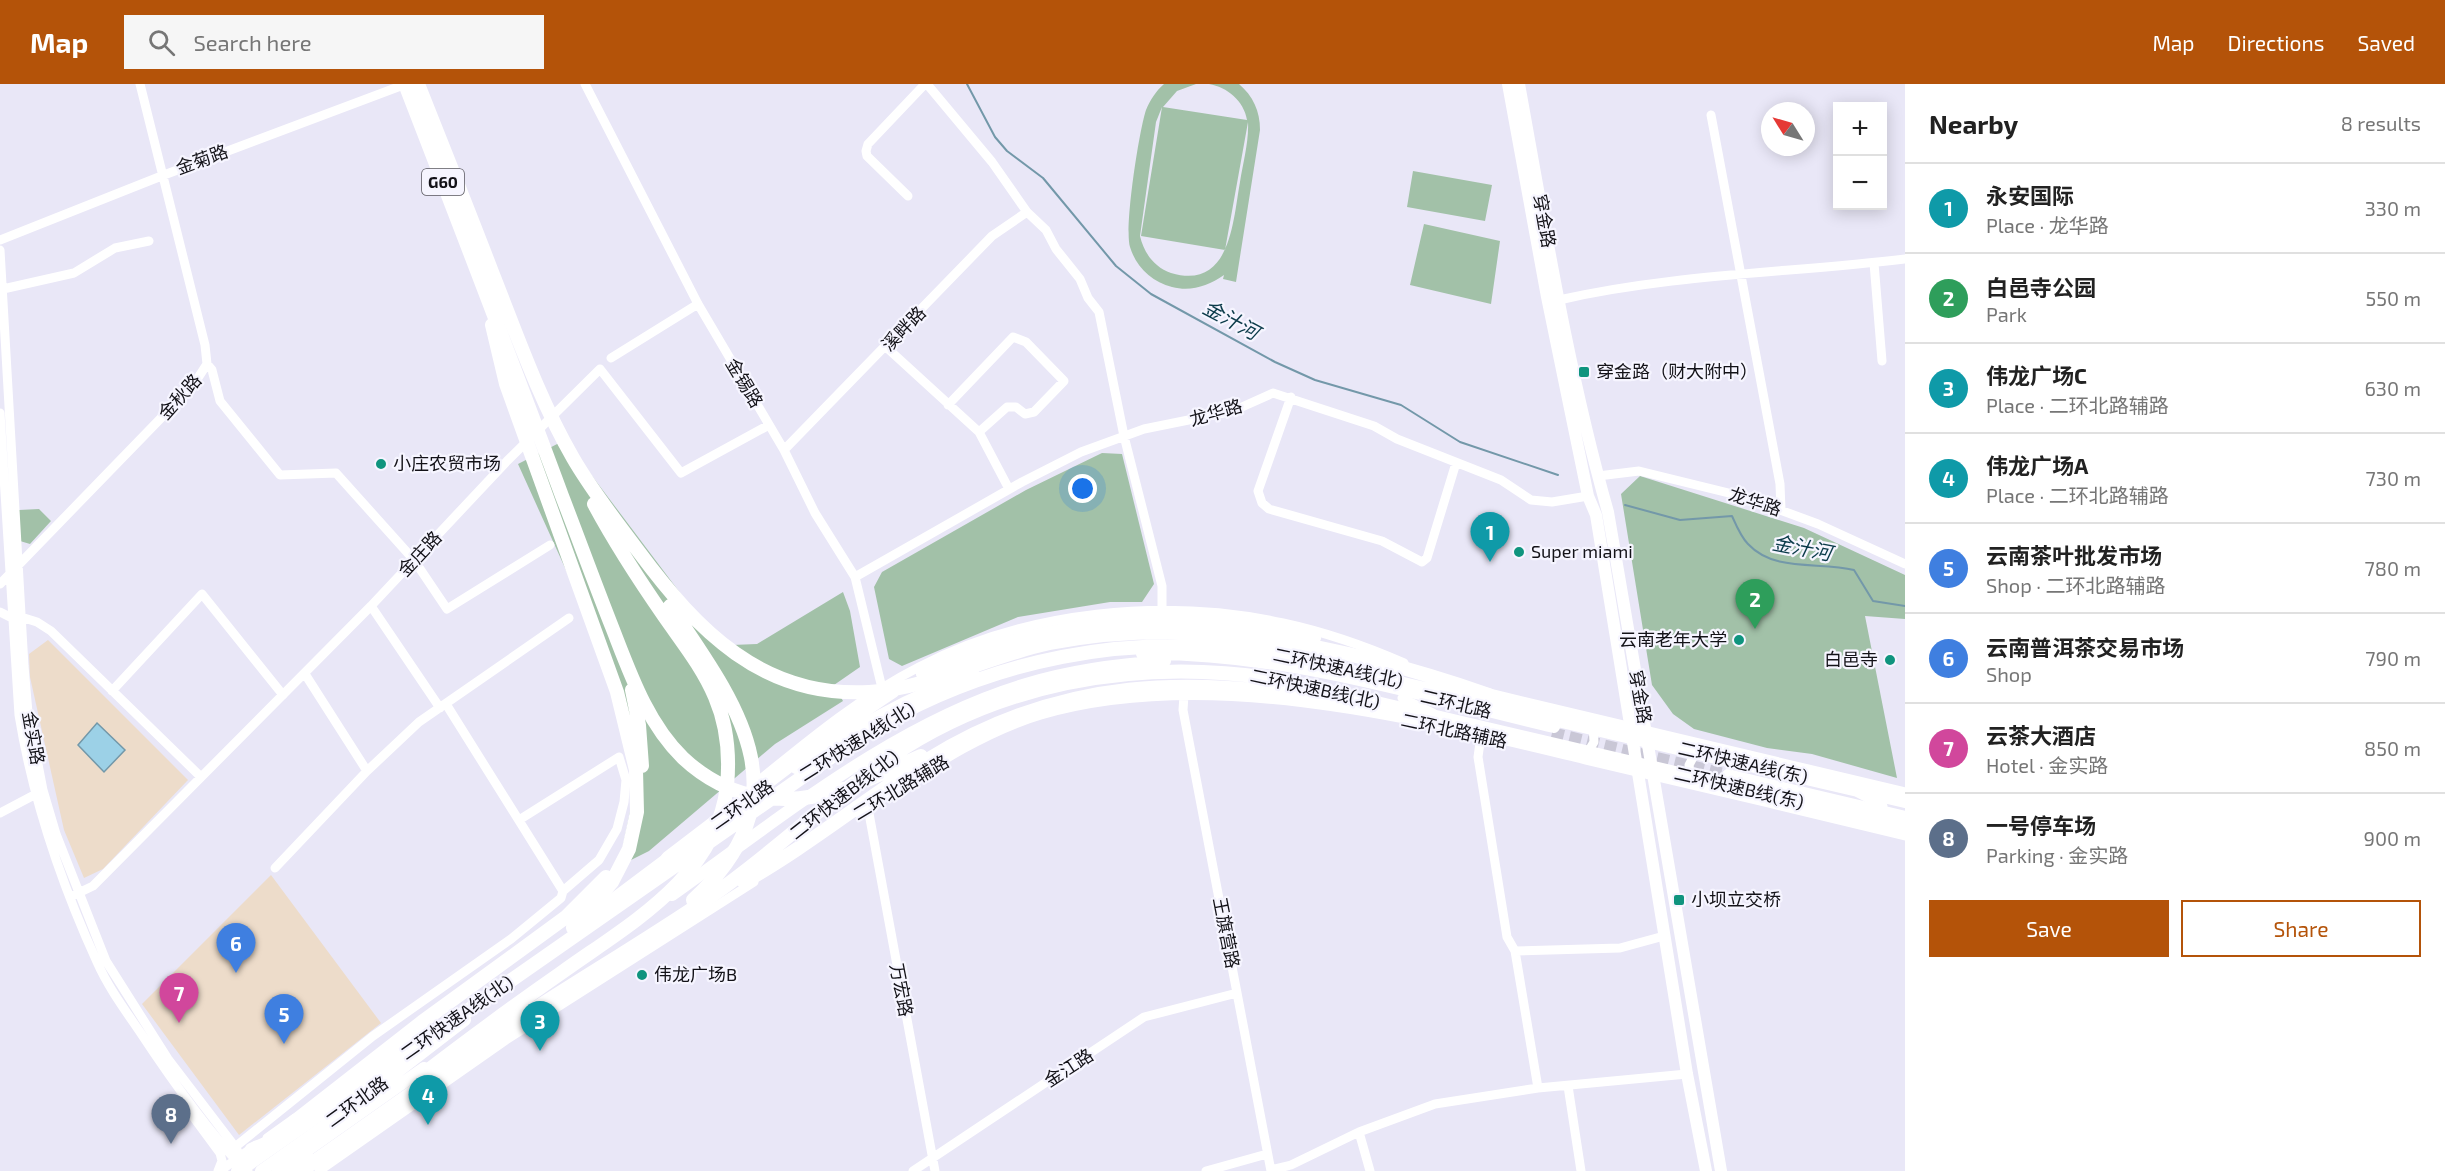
<!DOCTYPE html>
<html lang="en">
<head>
<meta charset="utf-8">
<style>
  :root { --surface:#fff; --page:#f6f6f6; --text:#222; --muted:#767676; --line:#e0e0e0; --accent:#b45309 }
  body { margin:0; font-family:"Exo 2","Noto Sans SC",sans-serif; background:var(--page); color:var(--text) }
  .controls { position:absolute; right:18px; top:18px; display:grid; overflow:hidden; border-radius:0px; box-shadow:0 3px 15px #0003 }
  .controls button { width:54px; height:54px; display:grid; place-items:center; padding:0; border:0; border-bottom:2px solid var(--line); background:var(--surface); color:var(--text); font:30px sans-serif }
  .compass { position:absolute; left:1761px; top:18px; width:54px; height:54px; border-radius:50%; background:var(--surface); box-shadow:0 3px 15px #0003; rotate:307deg }
  .you { position:absolute; left:1083px; top:405px; width:21px; height:21px; margin:-15px; border:4px solid #fff; border-radius:50%; background:#1a73e8; box-shadow:0 0 0 9px #1a73e833 }
  .badge { display:grid; place-items:center; width:39px; height:39px; border-radius:50%; background:var(--accent); color:#fff; font-size:20px; font-weight:700 }
  .pin { position:absolute; translate:-50% -50px; filter:drop-shadow(0 2px 3px #0008) }
  .pin::after { content:''; position:absolute; top:32px; width:21px; height:18px; background:inherit; clip-path:polygon(0 0,100% 0,50% 100%) }
  .list { margin:0; padding:0; list-style:none }
  h2 { display:flex; justify-content:space-between; align-items:center; height:78px; margin:0; padding:0 24px; font-size:26px }
  h2 small { font-size:20px; font-weight:400; color:var(--muted) }
  .list li { display:grid; grid-template-columns:39px 1fr auto; gap:18px; align-items:center; box-sizing:border-box; height:90px; padding:0 24px; border-top:2px solid var(--line) }
  .list b { display:block; font-size:22px; white-space:nowrap }
  .list p { margin:0; font-size:20px; white-space:nowrap; color:var(--muted) }
  .list em { font-size:20px; font-style:normal; color:var(--muted) }
  .actions { display:flex; gap:12px; padding:18px 24px }
  .actions a { flex:1; padding:14px 0; border:2px solid var(--accent); border-radius:0px; text-align:center; font-size:21px; color:var(--accent) }
  .actions .main { background:var(--accent); color:#fff }
  .icon { flex:none; width:33px; height:33px; fill:none; stroke:currentColor; stroke-width:2; stroke-linecap:round; stroke-linejoin:round }
  .map { position:relative; flex:none; width:1905px; height:1087px; overflow:hidden }
  header { display:flex; align-items:center; gap:36px; box-sizing:border-box; height:84px; padding:0 30px; background:var(--accent); color:#fff }
  header strong { font-size:28px }
  nav { display:flex; gap:33px; margin-inline-start:auto; font-size:21px }
  .search { width:420px; height:54px; background:var(--page); display:flex; align-items:center; gap:15px; box-sizing:border-box; padding:0 21px; border-radius:0px; color:var(--muted); font-size:22px }
  main { display:flex }
  aside { flex:1; background:var(--surface) }
  .map>svg:first-child { display:block }
  .commercial { fill:#eddcca }
  .green { fill:#a2c1a8; fill-rule:evenodd }
  .water { fill:#9cd1e7; stroke:#7398a9; stroke-width:1.5 }
  .lines { fill:none; stroke-linecap:round; stroke-linejoin:round }
  .stream { stroke:#7398a9; stroke-width:2 }
  .major-tunnel { stroke:#c9c7d6; stroke-width:12; stroke-dasharray:12 6; stroke-linecap:butt }
  .minor { stroke:#fff; stroke-width:9 }
  .major { stroke:#fff; stroke-width:12 }
  .highway { stroke:#fff; stroke-width:14 }
  .poi-dot { fill:#0f947e; stroke:#f6f5ff; stroke-width:2 }
  .labels { text-anchor:middle; stroke-width:4.5; stroke-linejoin:round; paint-order:stroke }
  .shield { fill:#f6f5ff; stroke:#57565d; stroke-width:1.5 }
  .shield-label { font-size:16px; font-weight:bold; fill:#131218 }
  .street-label { font-size:18px; fill:#131218; stroke:#f6f5ff }
  .poi-label { font-size:18px; fill:#131218; stroke:#f6f5ff; text-anchor:start }
  .water-label { font-size:20px; font-style:italic; fill:#0a3a49; stroke:#f6f5ff }
</style>
</head>
<body>
<header>
<strong>Map</strong>
<div class="search"><svg class="icon" aria-label="search" viewBox="0 0 24 24"><circle cx="10" cy="10" r="6"/><path d="M15 15l6 6"/></svg>Search here</div>
<nav><a>Map</a><a>Directions</a><a>Saved</a></nav>
</header>
<main>
<div class="map">
<svg width="1905" height="1087" viewBox="0 0 1905 1087">
  <rect width="100%" height="100%" fill="#e9e7f7"/>
  <path class="commercial" d="M 48,556 L 188,696 L 103,785 L 84,794 L 64,746 L 30,593 L 29,570 Z
    M 271,791 L 381,939 L 239,1051 L 142,920 Z"/>
  <path class="green" d="M 1164,0 L 1196,0 L 1177,7 L 1163,23 L 1247,36 C 1244,17 1227,3 1209,0 L 1239,0 C 1253,12 1260,27 1260,46 L 1236,198 L 1223,195 L 1224,191 C 1208,202 1191,208 1172,203 C 1152,198 1136,183 1130,163 C 1124,144 1139,47 1146,26 C 1150,16 1156,7 1164,0 ZM 1162,23 L 1141,152 L 1225,166 L 1248,38 C 1249,58 1243,79 1240,98 C 1233,136 1231,207 1171,189 C 1154,183 1144,169 1140,152 L 1156,38 Z
    M 1413,87 L 1492,101 L 1485,137 L 1407,123 Z
    M 1424,140 L 1500,157 L 1491,220 L 1410,201 Z
    M 565,356 L 696,530 L 732,561 L 757,560 L 843,508 L 850,527 L 860,583 L 834,601 L 843,617 L 775,660 L 649,767 L 619,782 L 630,728 L 633,660 L 618,601 L 518,380 Z
    M 1102,369 L 1122,370 L 1154,500 L 1142,518 L 1110,518 L 1018,533 L 902,582 L 889,575 L 874,503 L 882,488 L 1026,406 Z
    M 1640,392 L 1804,444 L 1905,491 L 1905,535 L 1865,532 L 1897,694 L 1812,670 L 1767,664 L 1694,645 L 1673,630 L 1652,601 L 1621,410 Z
    M 39,425 L 51,437 L 30,460 L 20,457 L 19,426 Z"/>
  <path class="water" d="M 97,639 L 125,666 L 104,688 L 78,661 Z"/>
  <g class="lines">
    <path class="stream" d="M 967,0 L 995,53 L 1007,67 L 1043,94 L 1116,182 L 1151,210 L 1275,278 L 1315,296 L 1401,321 L 1460,358 L 1558,391
      M 1625,421 L 1680,436 L 1732,432 C 1736,441 1741,453 1748,460 C 1775,489 1820,477 1854,486 L 1873,517 L 1905,522"/>
    <path class="major-tunnel" d="M 1552,649 L 1728,691"/>
    <path class="minor" d="M 585,0 L 698,220 L 784,366 L 815,429 L 855,493 L 882,604
      M 927,0 L 992,78 L 1027,128 L 1046,146 L 1056,165 L 1080,195 L 1088,214 L 1099,228 L 1124,352 L 1162,502 L 1162,528
      M 1711,31 L 1780,400 L 1781,426
      M 908,112 L 867,72 L 866,67 L 868,60 L 925,0
      M 0,156 L 164,91 L 406,0
      M 0,166 L 24,582 L 28,629 L 43,706 L 56,750 L 106,877 L 168,975 L 236,1064 L 248,1087
      M 1874,179 L 1882,277
      M 3,205 L 74,189 L 115,164 L 149,157
      M 1559,216 C 1672,190 1790,189 1905,175
      M 886,263 L 979,348 L 1009,405
      M 611,274 L 698,220
      M 207,280 L 212,286 L 220,317 L 280,391 L 336,389 L 414,476 L 447,525 L 550,461
      M 1291,313 L 1258,407 L 1262,419 L 1269,425 L 1382,457 L 1422,478 L 1427,474 L 1456,379
      M 948,321 L 1013,253 L 1026,258 L 1064,297 L 1034,328 L 1025,330 L 1016,323 L 1007,323 L 979,348
      M 0,329 L 19,631 C 33,716 61,799 97,878 C 108,903 125,926 140,948 C 171,995 204,1042 242,1083
      M 784,366 L 992,152 L 1027,128
      M 1598,392 L 1639,387 L 1745,413 L 1818,440 L 1905,480
      M 855,493 L 1022,398 L 1081,368 L 1144,345 L 1233,327 L 1273,309 L 1374,342 L 1397,355 L 1501,396 L 1531,416 L 1552,418 L 1588,412
      M 0,500 L 194,300 L 207,280 L 205,261 L 140,0
      M 371,522 L 440,624
      M 0,528 L 12,534
      M 21,533 L 37,538 L 51,547 L 201,693
      M 305,590 L 367,687
      M 112,607 L 202,510 L 283,611
      M 1485,608 L 1905,708
      M 1184,611 L 1183,626 L 1271,1087
      M 1402,614 L 1433,629
      M 1481,651 L 1478,673 L 1507,853 L 1515,867 L 1538,1004
      M 1586,671 L 1594,658 L 1593,640
      M 1691,695 L 1689,681 L 1697,666
      M 752,702 C 805,659 858,614 919,583 C 1026,527 1165,513 1283,539 C 1325,548 1365,562 1404,579
      M 1858,709 L 1883,722
      M 868,724 L 935,1087
      M 0,729 L 38,709
      M 859,730 C 916,694 976,650 1041,631 C 1210,582 1419,636 1586,676 C 1692,701 1799,726 1905,752
      M 519,736 L 619,673 L 626,696 L 624,718 L 617,745 L 599,776 L 563,807
      M 275,784 L 367,687 L 419,638 L 569,534
      M 72,812 L 93,802 L 371,522 L 507,377 L 600,285 L 681,389 L 769,341
      M 1515,867 L 1620,864 L 1664,852
      M 384,975 L 416,955
      M 1568,1002 L 1581,1087
      M 189,1027 L 220,1069 L 222,1077 L 218,1087
      M 1359,1048 L 1370,1087
      M 267,1054 L 295,1034
      M 235,1063 L 373,952 L 511,855 L 561,814 L 563,807 L 446,620
      M 1271,1086 L 1291,1081 L 1359,1048 L 1435,1020 L 1538,1004 L 1687,990
      M 220,1087 L 256,1061
      M 319,1087 L 506,956 L 754,798
      M 913,1087 L 1144,933 L 1237,909
      M 1206,1087 L 1267,1070"/>
    <path class="major" d="M 1508,0 L 1547,213 L 1588,412 L 1596,431 L 1687,990 L 1706,1087
      M 1519,0 C 1545,143 1568,287 1608,428 L 1721,1087
      M 1142,570 C 1282,568 1418,611 1554,643
      M 796,684 C 853,646 908,611 974,591
      M 1728,691 L 1905,733
      M 672,811 C 782,733 895,639 1026,600 C 1072,586 1118,580 1165,577
      M 584,837 L 676,768
      M 251,1065 L 288,1049
      M 261,1087 L 361,1016 L 465,936
      M 278,1087 L 424,984"/>
    <path class="highway" d="M 405,0 C 458,137 511,274 562,412 C 579,456 595,500 612,543 C 630,589 647,639 683,674 C 729,717 786,724 843,705
      M 418,0 C 443,63 468,125 492,188 C 517,251 539,315 573,374 C 592,407 616,437 639,468 C 697,546 762,614 869,608 C 931,604 988,572 1050,559 C 1199,530 1347,562 1489,611
      M 492,241 L 506,300 L 617,608 L 636,686 L 637,728 L 629,765 L 612,798 L 573,844
      M 670,522 C 739,623 806,712 693,816
      M 923,590 C 1043,536 1187,519 1314,554
      M 632,606 L 639,641 L 642,682
      M 867,696 L 921,672
      M 668,774 L 841,642 L 893,607
      M 744,798 C 808,762 866,714 929,675 C 1062,593 1192,591 1341,618
      M 418,994 C 465,958 512,923 561,889 C 629,840 716,794 727,702 C 730,671 727,641 715,613 C 703,584 682,558 664,532 C 639,496 615,459 594,420
      M 294,1038 L 422,938 L 566,833 L 606,793
      M 238,1087 L 864,650 C 990,574 1130,547 1275,570 L 1905,717
      M 285,1087 L 307,1074
      M 301,1087 C 376,1034 450,981 527,930 C 587,891 648,855 707,815 C 768,774 820,722 880,680 C 994,599 1133,574 1270,594 L 1905,743"/>
  </g>
  <g class="poi-dot">
    <rect x="1578" y="282" width="12" height="12" rx="3"/>
    <circle cx="381" cy="380" r="6"/>
    <circle cx="1519" cy="468" r="6"/>
    <circle cx="1739" cy="556" r="6"/>
    <circle cx="1890" cy="576" r="6"/>
    <rect x="1673" y="810" width="12" height="12" rx="3"/>
    <circle cx="642" cy="891" r="6"/>
  </g>
  <g class="labels">
    <rect class="shield" x="422" y="85" width="42" height="26" rx="4.5"/>
    <g class="shield-label">
      <text x="443" y="104">G60</text>
    </g>
    <g class="street-label">
      <text transform="translate(202 76) rotate(-20)" y="6">金菊路</text>
      <text transform="translate(1544 137) rotate(80)" y="6">穿金路</text>
      <text transform="translate(904 245) rotate(-46)" y="6">溪畔路</text>
      <text transform="translate(744 299) rotate(59)" y="6">金锡路</text>
      <text transform="translate(180 313) rotate(-48)" y="6">金秋路</text>
      <text transform="translate(1216 329) rotate(-16)" y="6">龙华路</text>
      <text transform="translate(1755 418) rotate(18)" y="6">龙华路</text>
      <text transform="translate(420 470) rotate(-47)" y="6">金庄路</text>
      <text transform="translate(1338 584) rotate(12)" y="6">二环快速A线(北)</text>
      <text transform="translate(1315 605) rotate(12)" y="6">二环快速B线(北)</text>
      <text transform="translate(1640 613) rotate(80)" y="6">穿金路</text>
      <text transform="translate(1456 620) rotate(13)" y="6">二环北路</text>
      <text transform="translate(1454 647) rotate(12)" y="6">二环北路辅路</text>
      <text transform="translate(33 654) rotate(80)" y="6">金实路</text>
      <text transform="translate(857 658) rotate(-32)" y="6">二环快速A线(北)</text>
      <text transform="translate(1743 679) rotate(13)" y="6">二环快速A线(东)</text>
      <text transform="translate(901 704) rotate(-31)" y="6">二环北路辅路</text>
      <text transform="translate(1739 704) rotate(13)" y="6">二环快速B线(东)</text>
      <text transform="translate(844 711) rotate(-38)" y="6">二环快速B线(北)</text>
      <text transform="translate(742 721) rotate(-35)" y="6">二环北路</text>
      <text transform="translate(1226 849) rotate(79)" y="6">王旗营路</text>
      <text transform="translate(901 906) rotate(79)" y="6">万宏路</text>
      <text transform="translate(457 934) rotate(-35)" y="6">二环快速A线(北)</text>
      <text transform="translate(1069 984) rotate(-33)" y="6">金江路</text>
      <text transform="translate(357 1018) rotate(-36)" y="6">二环北路</text>
    </g>
    <g class="poi-label">
      <text x="1596" y="294">穿金路（财大附中）</text>
      <text x="393" y="386">小庄农贸市场</text>
      <text x="1531" y="474">Super miami</text>
      <text x="1727" y="562" text-anchor="end">云南老年大学</text>
      <text x="1878" y="582" text-anchor="end">白邑寺</text>
      <text x="1691" y="822">小坝立交桥</text>
      <text x="654" y="897">伟龙广场B</text>
    </g>
    <g class="water-label">
      <text transform="translate(1231 236) rotate(28)" y="7">金汁河</text>
      <text transform="translate(1802 464) rotate(11)" y="7">金汁河</text>
    </g>
  </g>
</svg>
<div class="controls">
<button>+</button>
<button>−</button>
</div>
<svg class="compass" viewBox="-18 -18 36 36"><path d="M0-13l5 13h-10z" fill="#e53935"/><path d="M0 13l5-13h-10z" fill="#767676"/></svg>
<div class="you"></div>
<div class="pin badge" style="left:1490px;top:478px;background:#0f9aa8">1</div>
<div class="pin badge" style="left:1755px;top:545px;background:#2e9e5b">2</div>
<div class="pin badge" style="left:540px;top:967px;background:#0f9aa8">3</div>
<div class="pin badge" style="left:428px;top:1041px;background:#0f9aa8">4</div>
<div class="pin badge" style="left:284px;top:960px;background:#3f7fe0">5</div>
<div class="pin badge" style="left:236px;top:889px;background:#3f7fe0">6</div>
<div class="pin badge" style="left:179px;top:939px;background:#d1479c">7</div>
<div class="pin badge" style="left:171px;top:1060px;background:#5c6f8a">8</div>
</div>
<aside>
<h2>Nearby<small>8 results</small></h2>
<ul class="list">
<li><span class="badge" style="background:#0f9aa8">1</span><div><b>永安国际</b><p>Place · 龙华路</p></div><em>330 m</em></li>
<li><span class="badge" style="background:#2e9e5b">2</span><div><b>白邑寺公园</b><p>Park</p></div><em>550 m</em></li>
<li><span class="badge" style="background:#0f9aa8">3</span><div><b>伟龙广场C</b><p>Place · 二环北路辅路</p></div><em>630 m</em></li>
<li><span class="badge" style="background:#0f9aa8">4</span><div><b>伟龙广场A</b><p>Place · 二环北路辅路</p></div><em>730 m</em></li>
<li><span class="badge" style="background:#3f7fe0">5</span><div><b>云南茶叶批发市场</b><p>Shop · 二环北路辅路</p></div><em>780 m</em></li>
<li><span class="badge" style="background:#3f7fe0">6</span><div><b>云南普洱茶交易市场</b><p>Shop</p></div><em>790 m</em></li>
<li><span class="badge" style="background:#d1479c">7</span><div><b>云茶大酒店</b><p>Hotel · 金实路</p></div><em>850 m</em></li>
<li><span class="badge" style="background:#5c6f8a">8</span><div><b>一号停车场</b><p>Parking · 金实路</p></div><em>900 m</em></li>
</ul>
<div class="actions"><a class="main">Save</a><a>Share</a></div>
</aside>
</main>
</body>
</html>
